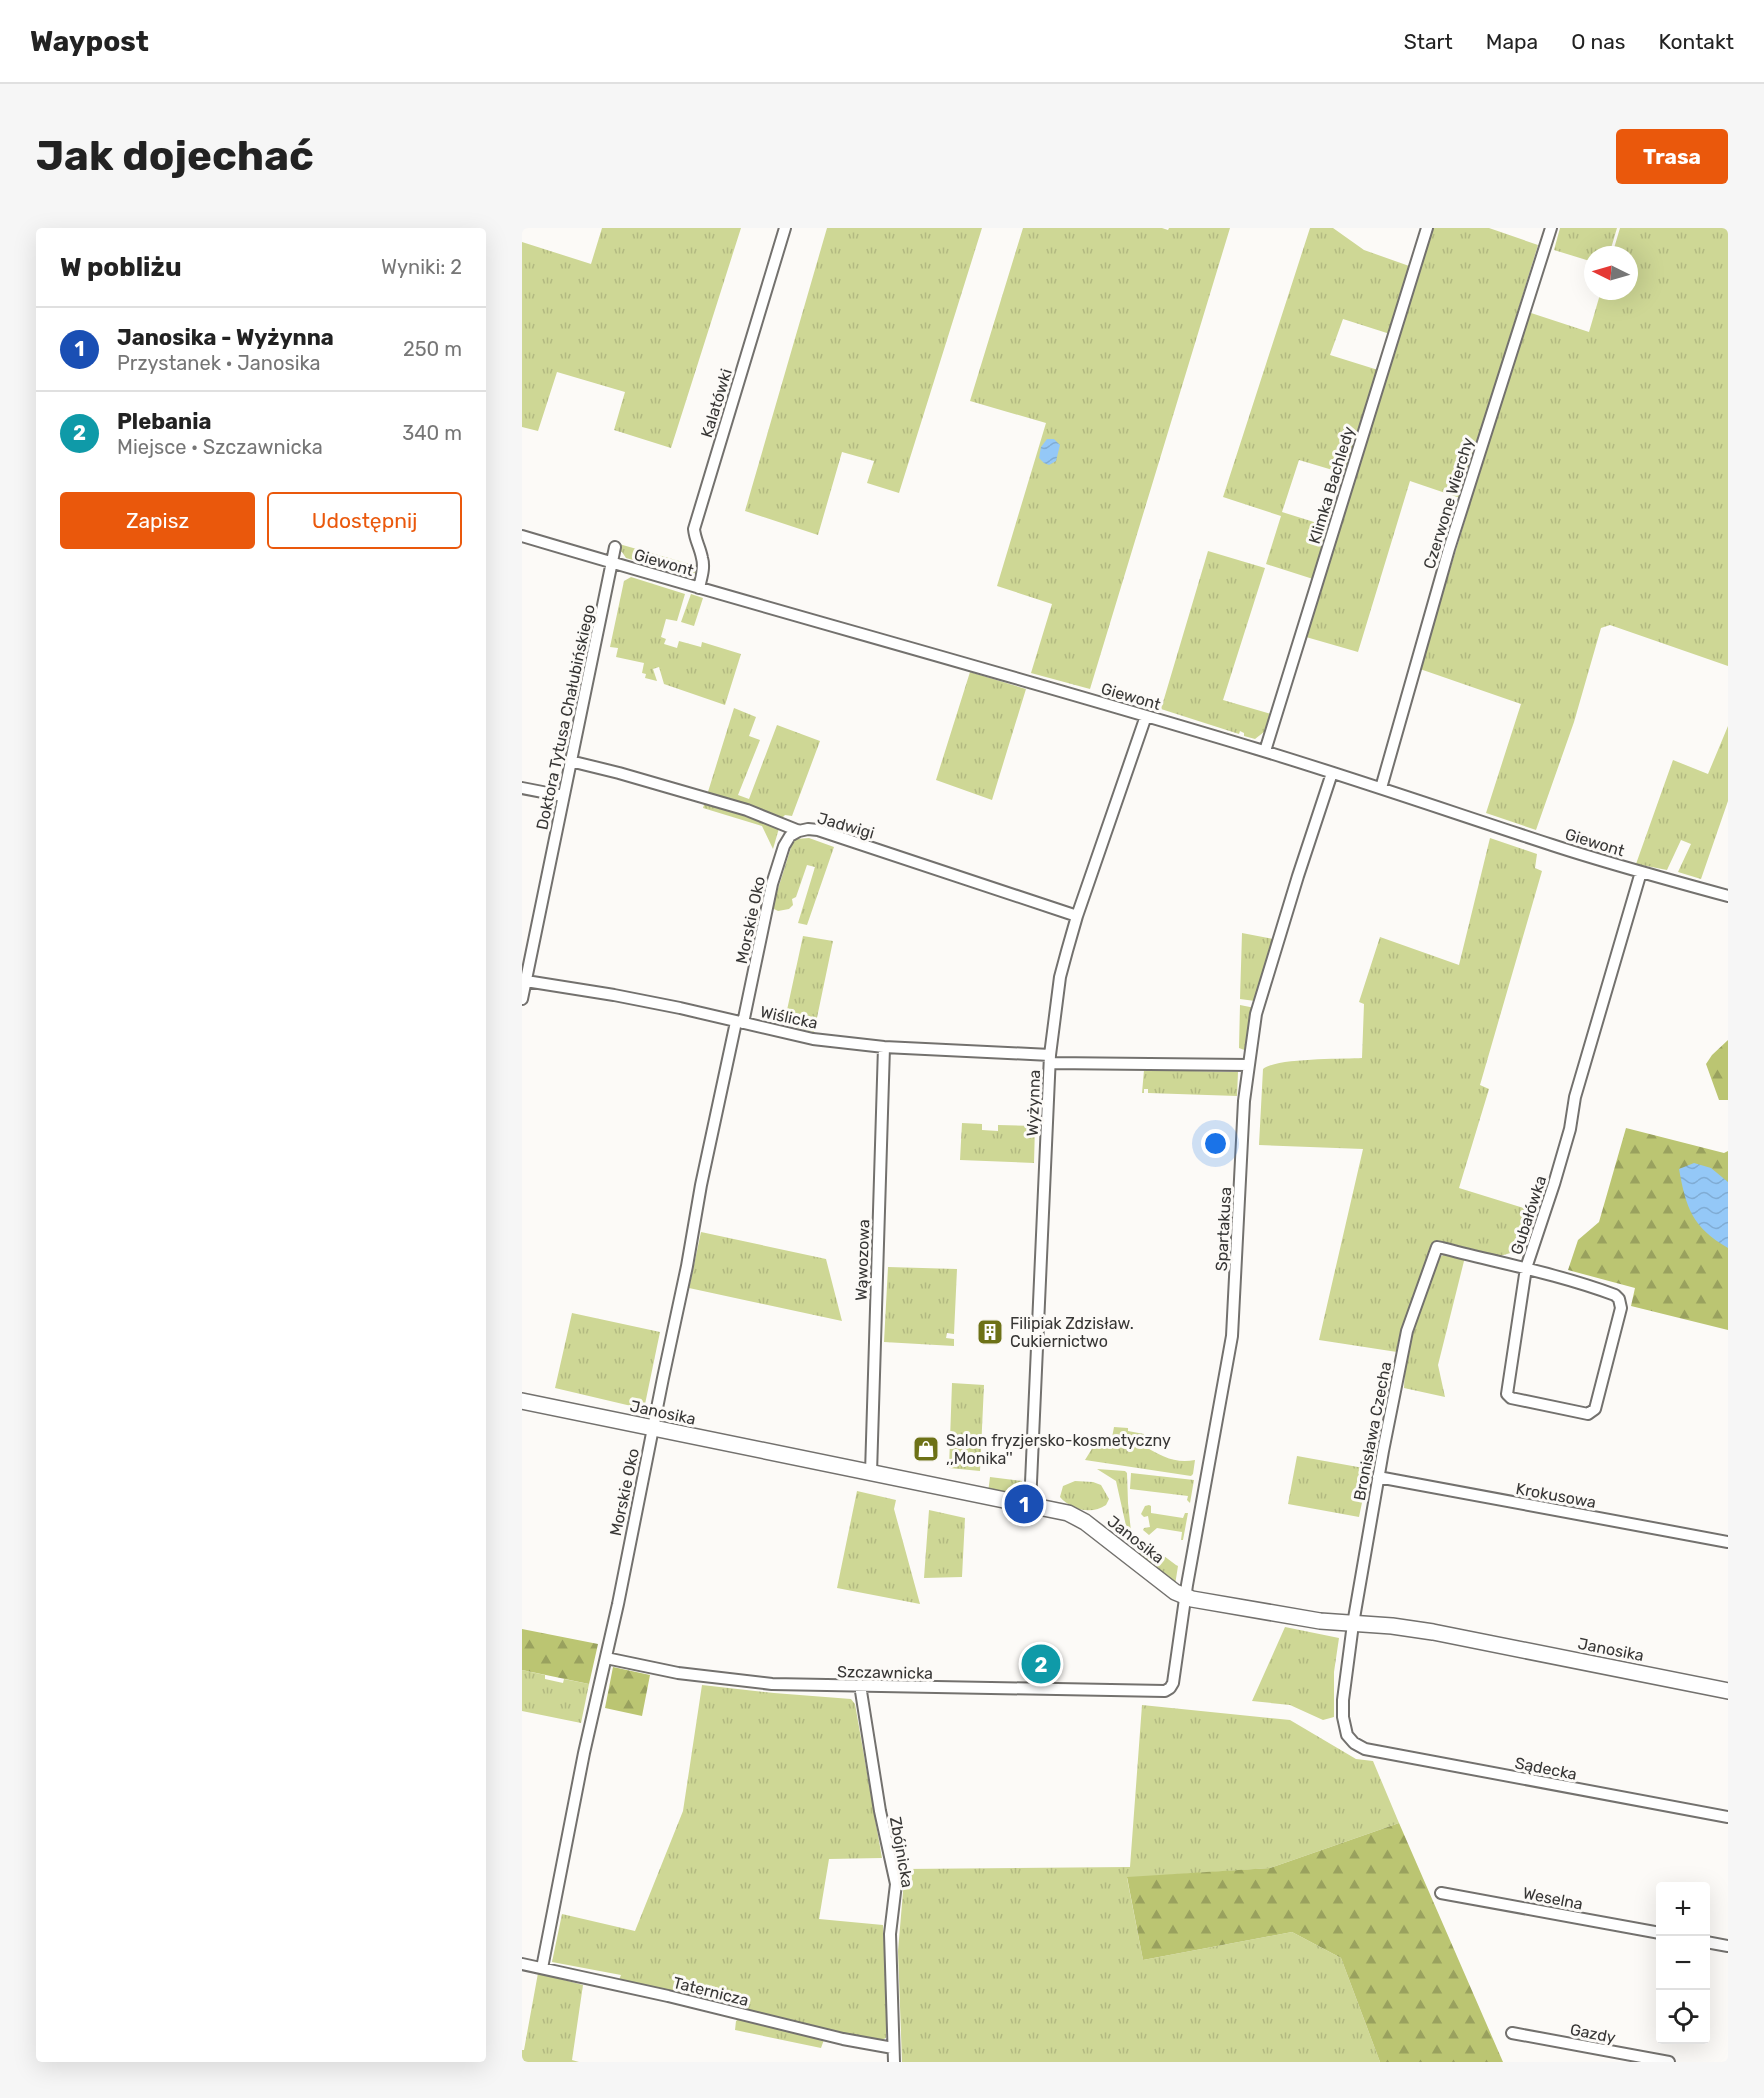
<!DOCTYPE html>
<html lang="pl">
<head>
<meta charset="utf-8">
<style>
  :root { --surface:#fff; --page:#f6f6f6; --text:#222; --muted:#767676; --line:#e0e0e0; --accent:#ea580c }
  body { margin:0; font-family:Rubik,sans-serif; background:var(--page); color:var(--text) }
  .controls { position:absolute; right:18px; bottom:18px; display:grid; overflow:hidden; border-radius:6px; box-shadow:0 6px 24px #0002 }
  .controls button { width:54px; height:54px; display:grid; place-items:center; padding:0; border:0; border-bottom:2px solid var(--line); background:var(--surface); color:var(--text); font:30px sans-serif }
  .compass { position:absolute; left:1062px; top:18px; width:54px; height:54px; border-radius:50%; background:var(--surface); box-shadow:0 6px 24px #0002; rotate:275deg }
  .you { position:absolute; left:694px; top:916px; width:21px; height:21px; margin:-15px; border:4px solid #fff; border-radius:50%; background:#1a73e8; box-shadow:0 0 0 9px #1a73e833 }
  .badge { display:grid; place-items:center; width:39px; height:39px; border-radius:50%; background:var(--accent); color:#fff; font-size:20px; font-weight:700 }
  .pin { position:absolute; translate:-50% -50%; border:3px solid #fff; box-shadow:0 2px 6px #0006 }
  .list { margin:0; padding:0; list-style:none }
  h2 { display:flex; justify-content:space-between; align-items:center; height:78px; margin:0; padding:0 24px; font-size:26px }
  h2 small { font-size:20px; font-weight:400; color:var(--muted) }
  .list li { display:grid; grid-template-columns:39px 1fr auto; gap:18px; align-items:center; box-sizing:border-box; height:84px; padding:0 24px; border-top:2px solid var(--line) }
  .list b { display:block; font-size:22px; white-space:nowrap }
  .list p { margin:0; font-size:20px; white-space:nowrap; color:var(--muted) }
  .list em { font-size:20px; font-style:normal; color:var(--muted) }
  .actions { display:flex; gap:12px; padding:18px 24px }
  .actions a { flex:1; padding:14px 0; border:2px solid var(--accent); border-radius:6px; text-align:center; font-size:21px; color:var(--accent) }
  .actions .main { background:var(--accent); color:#fff }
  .icon { flex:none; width:33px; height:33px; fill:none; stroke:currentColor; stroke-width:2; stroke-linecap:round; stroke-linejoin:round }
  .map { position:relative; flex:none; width:1206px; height:1834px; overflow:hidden; border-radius:6px }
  header { display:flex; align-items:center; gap:36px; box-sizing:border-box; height:84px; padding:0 30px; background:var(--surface); border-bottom:2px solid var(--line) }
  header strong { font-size:28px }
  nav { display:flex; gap:33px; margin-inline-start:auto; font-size:21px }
  .intro { display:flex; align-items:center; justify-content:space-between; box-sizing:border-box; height:144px; padding:0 36px }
  h1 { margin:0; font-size:42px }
  .button { padding:15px 27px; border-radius:6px; background:var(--accent); color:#fff; font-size:21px; font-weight:700 }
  main { display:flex; gap:36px; padding:0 36px }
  aside { flex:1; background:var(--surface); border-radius:6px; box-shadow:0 6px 24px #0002 }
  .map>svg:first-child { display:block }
  .grass { fill:url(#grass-tufts) }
  .forest { fill:url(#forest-firs) }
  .water { fill:url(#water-waves) }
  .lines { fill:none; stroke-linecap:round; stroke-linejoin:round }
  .street-casing { stroke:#73716e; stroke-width:14 }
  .secondary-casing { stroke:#73716e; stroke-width:18 }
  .street { stroke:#fff; stroke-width:10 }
  .secondary { stroke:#fff; stroke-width:15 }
  .labels { text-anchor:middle; stroke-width:6; stroke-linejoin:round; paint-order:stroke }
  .street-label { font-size:16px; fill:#373635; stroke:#fcfaf7 }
  .poi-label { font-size:16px; fill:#373635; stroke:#fcfaf7; text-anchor:start }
</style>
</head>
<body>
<header>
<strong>Waypost</strong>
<nav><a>Start</a><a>Mapa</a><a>O nas</a><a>Kontakt</a></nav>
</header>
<div class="intro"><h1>Jak dojechać</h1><a class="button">Trasa</a></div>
<main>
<aside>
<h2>W pobliżu<small>Wyniki: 2</small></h2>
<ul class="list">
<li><span class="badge" style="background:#1a4fb4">1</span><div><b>Janosika - Wyżynna</b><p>Przystanek · Janosika</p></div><em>250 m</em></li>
<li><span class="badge" style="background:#0f9aa8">2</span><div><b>Plebania</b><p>Miejsce · Szczawnicka</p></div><em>340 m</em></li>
</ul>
<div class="actions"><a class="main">Zapisz</a><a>Udostępnij</a></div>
</aside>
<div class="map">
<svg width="1206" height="1834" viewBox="0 0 1206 1834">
  <defs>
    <pattern id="grass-tufts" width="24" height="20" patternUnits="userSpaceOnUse" patternTransform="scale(1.5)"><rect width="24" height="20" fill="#ced795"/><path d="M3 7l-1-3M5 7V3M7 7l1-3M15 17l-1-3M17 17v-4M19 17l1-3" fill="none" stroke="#b2b981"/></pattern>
    <pattern id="forest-firs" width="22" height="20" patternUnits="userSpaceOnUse" patternTransform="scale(1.5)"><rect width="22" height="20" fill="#bbc572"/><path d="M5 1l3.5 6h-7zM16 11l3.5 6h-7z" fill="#99a15e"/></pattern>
    <pattern id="water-waves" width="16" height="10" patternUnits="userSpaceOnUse" patternTransform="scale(1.5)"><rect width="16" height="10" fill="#94c8f7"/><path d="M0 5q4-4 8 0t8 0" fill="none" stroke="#80acd4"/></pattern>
  </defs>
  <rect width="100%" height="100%" fill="#fcfaf7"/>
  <path class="grass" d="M 80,0 L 219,0 L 149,220 L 92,202 L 103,164 L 35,144 L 16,203 L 0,199 L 0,14 L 69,36 Z
    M 305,0 L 460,0 L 377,265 L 345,255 L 352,233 L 320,224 L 296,307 L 223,283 Z
    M 501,0 L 640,0 L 646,2 L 647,0 L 708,0 L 568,461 L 509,445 L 530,376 L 475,358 L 524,195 L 448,173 Z
    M 788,0 L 811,0 L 842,22 L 890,39 L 868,106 L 821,91 L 808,127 L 856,142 L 824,246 L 777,232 L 760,284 L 808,299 L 791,351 L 744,336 L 759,288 L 701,269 Z
    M 911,0 L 967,0 L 1016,17 L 938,270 L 888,253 L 836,424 L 784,409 Z
    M 1038,0 L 1095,0 L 1087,27 L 1071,27 L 1071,34 L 1032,22 Z
    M 1098,0 L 1206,0 L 1206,438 L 1088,397 L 1079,400 L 1052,494 L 1014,602 L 964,585 L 999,476 L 898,441 L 1006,84 L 1067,104 L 1079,63 L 1107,63 L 1107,27 L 1090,27 Z
    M 97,316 L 175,338 L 173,345 L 167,348 L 104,330 L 100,324 L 96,323 Z
    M 686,323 L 743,340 L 701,472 L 749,486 L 742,504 L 733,511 L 722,508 L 722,505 L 718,503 L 717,506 L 639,481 Z
    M 109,349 L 163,366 L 155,393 L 144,391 L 139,409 L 144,411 L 142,416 L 155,420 L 157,413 L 179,419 L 180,414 L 219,426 L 203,477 L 142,456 L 137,439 L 131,441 L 135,453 L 123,450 L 124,446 L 120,445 L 122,435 L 94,429 L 96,420 L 88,419 L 102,353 Z
    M 169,366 L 181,370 L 172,398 L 159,394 Z
    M 448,444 L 504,461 L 470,572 L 414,552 Z
    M 212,480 L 234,489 L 227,508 L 238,512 L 216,567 L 227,571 L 255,497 L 298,513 L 270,588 L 263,587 L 260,590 L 251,621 L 240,598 L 181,580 Z
    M 1206,498 L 1206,573 L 1179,651 L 1156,644 L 1169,616 L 1159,612 L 1145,642 L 1114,636 L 1151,532 L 1186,546 Z
    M 287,610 L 312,619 L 285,697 L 276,695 L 293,639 L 285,637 L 274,669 L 270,671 L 271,677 L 267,681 L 256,683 L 250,680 L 271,613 L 274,611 Z
    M 968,610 L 1015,626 L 1013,640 L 1020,643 L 958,857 L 967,861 L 937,960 L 1011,983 L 1012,988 L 1000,1026 L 992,1024 L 978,1028 L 914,1012 L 909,1016 L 875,1124 L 797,1112 L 841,921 L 737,917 L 741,841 C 753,830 821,831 840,830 L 842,776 L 837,774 L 858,709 L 937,737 Z
    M 720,705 L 751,711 L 733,773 L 718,771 Z
    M 281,708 L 311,713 L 292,804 L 262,796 Z
    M 718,777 L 733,780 L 725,823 L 717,820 Z
    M 622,842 L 716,844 L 715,868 L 626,865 L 626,861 L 622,861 L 622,865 L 620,865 Z
    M 440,895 L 460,896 L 460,902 L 476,903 L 476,897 L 513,898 L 512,935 L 438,932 Z
    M 179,1004 L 304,1031 L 320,1093 L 167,1060 Z
    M 925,1025 L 943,1029 L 916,1137 L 923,1169 L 882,1160 C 884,1114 901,1073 916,1030 Z
    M 366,1039 L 435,1041 L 432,1106 L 425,1105 L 424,1110 L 432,1111 L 432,1118 L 362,1114 Z
    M 50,1085 L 138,1104 L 122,1181 L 33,1160 Z
    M 430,1155 L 462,1157 L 458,1243 L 427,1240 Z
    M 592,1199 L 606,1200 L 606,1203 L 622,1206 L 620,1214 L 622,1218 C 639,1228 653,1236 673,1232 L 671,1246 L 669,1248 L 563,1232 L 571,1219 L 589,1215 Z
    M 775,1228 L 847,1241 L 837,1289 L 766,1276 Z
    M 575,1241 L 603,1243 L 605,1245 L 606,1275 L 610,1313 L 609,1320 L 594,1253 Z
    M 609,1245 L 672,1252 L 668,1275 L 665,1272 L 666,1268 L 608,1261 Z
    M 468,1249 L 500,1253 L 499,1262 L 493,1267 L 466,1265 Z
    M 553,1253 L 571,1254 L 579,1257 L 587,1271 L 584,1277 C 570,1287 549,1282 538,1269 L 541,1258 Z
    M 335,1263 L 374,1272 L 372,1281 L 398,1376 L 315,1360 Z
    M 627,1277 L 629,1278 L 629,1285 L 661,1290 L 663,1285 L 666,1285 L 661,1312 L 659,1312 L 660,1304 L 635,1300 L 627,1307 L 621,1302 L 622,1300 L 628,1299 L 626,1288 L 622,1289 L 619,1286 L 623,1278 Z
    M 407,1282 L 443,1290 L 440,1349 L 402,1350 Z
    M 619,1324 L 642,1328 L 654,1337 L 656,1338 L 653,1357 L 615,1326 Z
    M 763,1399 L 817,1410 L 812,1444 L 812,1489 L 801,1492 L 768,1477 L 730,1473 Z
    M 0,1442 L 23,1447 L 23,1451 L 41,1455 L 42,1451 L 67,1456 L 59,1495 L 0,1483 Z
    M 180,1457 L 252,1465 L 329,1471 L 333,1476 L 360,1630 L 307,1631 L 297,1691 L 361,1697 L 365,1764 L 364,1810 L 357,1813 L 97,1752 L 99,1747 L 30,1734 L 40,1686 L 113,1703 L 161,1583 Z
    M 620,1477 L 768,1492 L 834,1531 L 851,1533 L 877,1595 L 748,1640 L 605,1650 L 621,1732 L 770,1704 L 819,1730 L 858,1834 L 380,1834 L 376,1723 L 381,1664 L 377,1643 L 381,1641 L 608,1639 Z
    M 16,1745 L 61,1757 L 50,1832 L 57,1834 L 0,1834 L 0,1822 L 2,1822 Z
    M 218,1790 L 303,1809 L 299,1820 L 213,1802 L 214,1793 Z"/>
  <path class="forest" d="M 1206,812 L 1206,872 L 1197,872 L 1184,836 L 1190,827 Z
    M 1104,900 L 1202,925 L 1206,923 L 1206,1102 L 1109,1078 L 1113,1060 L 1046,1042 L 1056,1012 L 1077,994 Z
    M 0,1401 L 76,1416 L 67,1456 L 0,1442 Z
    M 91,1439 L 128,1447 L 120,1488 L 83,1480 Z
    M 877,1595 L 981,1834 L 858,1834 L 819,1730 L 770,1704 L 621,1732 L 605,1649 L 748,1640 Z"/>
  <path class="water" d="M 525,211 L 532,211 L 538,217 L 534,233 L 527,237 L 522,235 L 517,230 L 519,219 Z
    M 1172,935 L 1189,940 L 1206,954 L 1206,1020 C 1170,999 1164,980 1157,941 Z"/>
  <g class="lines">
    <g class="street-casing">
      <path id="street" d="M 0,308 C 245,381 491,447 735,521 C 834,551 932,585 1030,617 C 1088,636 1147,652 1206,668
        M 177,360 C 179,350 183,340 180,330 C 178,319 173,312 172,301 L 263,0
        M 743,523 L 905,0
        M 48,533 L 97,545 L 225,582 L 277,603 L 286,601 L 296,602 L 555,688
        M 0,560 L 41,568
        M 859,560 L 927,321 L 1029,0
        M 1119,644 L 1053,869 L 1048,901 L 1032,956 L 1004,1040 L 985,1166 L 989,1170 L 1066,1186 L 1073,1181 L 1099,1080 L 1097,1071 L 1093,1067 C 1037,1046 978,1035 920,1020 L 915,1019 L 885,1103 L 861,1223 L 831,1396 L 821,1472 L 821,1489 L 825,1507 L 832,1515 L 843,1521 L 1206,1589
        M 4,753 L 92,767 L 158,780 L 291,811 L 362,819 L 528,827
        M 0,771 L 93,319
        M 221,795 L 250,656 L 262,618 L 268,608 L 277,603
        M 528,835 L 727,837
        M 349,1245 L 362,819
        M 856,1249 L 1206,1314
        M 508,1277 L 528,827 L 538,749 L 545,723 L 555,688 L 624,488
        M 84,1430 L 156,1445 L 250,1456 L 643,1463 L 648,1460 L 651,1455 L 665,1357 L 710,1108 L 722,873 L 734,786 L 776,648 L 810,545
        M 338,1457 L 358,1583 L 374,1656 L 368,1706 L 372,1834
        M 919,1665 L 1138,1705
        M 1184,1714 L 1206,1718
        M 0,1736 L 146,1768 L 321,1811 L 371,1820
        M 20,1740 L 62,1525 L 96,1376 L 141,1150 L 165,1038 L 179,957 L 214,794
        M 990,1805 L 1147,1834"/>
    </g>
    <g class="secondary-casing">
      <path id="secondary" d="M 0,1173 L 546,1285 L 563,1294 L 653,1364 L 670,1371 L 798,1393 L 870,1398 L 911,1404 L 1206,1463"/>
    </g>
    <use href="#street" class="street"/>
    <use href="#secondary" class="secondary"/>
  </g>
  <defs>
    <g id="building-square" transform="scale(1.35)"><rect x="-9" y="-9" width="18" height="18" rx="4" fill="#6d7117" stroke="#fcfaf7"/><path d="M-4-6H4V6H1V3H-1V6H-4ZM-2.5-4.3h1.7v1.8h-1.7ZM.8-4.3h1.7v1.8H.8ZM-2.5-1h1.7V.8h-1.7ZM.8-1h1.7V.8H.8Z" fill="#fff"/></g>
    <g id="shop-square" transform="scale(1.35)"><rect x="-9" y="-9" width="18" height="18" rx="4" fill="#6d7117" stroke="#fcfaf7"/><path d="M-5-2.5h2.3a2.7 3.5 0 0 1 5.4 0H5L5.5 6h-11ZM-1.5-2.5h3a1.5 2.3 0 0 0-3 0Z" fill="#fff"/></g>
  </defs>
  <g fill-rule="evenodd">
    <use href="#building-square" x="468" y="1104"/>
    <use href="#shop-square" x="404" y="1221"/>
  </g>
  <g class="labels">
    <g class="street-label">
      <text transform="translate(194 175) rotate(-73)" y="6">Kalatówki</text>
      <text transform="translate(809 257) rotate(-73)" y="6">Klimka Bachledy</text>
      <text transform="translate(926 275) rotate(-73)" y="6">Czerwone Wierchy</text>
      <text transform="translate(142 334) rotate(16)" y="6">Giewont</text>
      <text transform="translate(609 468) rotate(16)" y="6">Giewont</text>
      <text transform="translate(43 489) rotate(-78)" y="6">Doktora Tytusa Chałubińskiego</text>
      <text transform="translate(324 597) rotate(16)" y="6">Jadwigi</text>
      <text transform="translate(1073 614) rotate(17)" y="6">Giewont</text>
      <text transform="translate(228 692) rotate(-78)" y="6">Morskie Oko</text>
      <text transform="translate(267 789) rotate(12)" y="6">Wiślicka</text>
      <text transform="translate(511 875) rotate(-88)" y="6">Wyżynna</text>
      <text transform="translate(1006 987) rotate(-72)" y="6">Gubałówka</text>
      <text transform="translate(701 1001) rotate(-87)" y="6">Spartakusa</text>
      <text transform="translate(340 1032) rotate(-88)" y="6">Wąwozowa</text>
      <text transform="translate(141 1184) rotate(12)" y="6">Janosika</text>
      <text transform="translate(850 1203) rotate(-79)" y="6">Bronisława Czecha</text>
      <text transform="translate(102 1264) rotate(-78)" y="6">Morskie Oko</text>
      <text transform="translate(1034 1267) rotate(10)" y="6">Krokusowa</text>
      <text transform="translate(614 1311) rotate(38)" y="6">Janosika</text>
      <text transform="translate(1089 1421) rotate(11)" y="6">Janosika</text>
      <text transform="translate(363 1444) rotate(1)" y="6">Szczawnicka</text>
      <text transform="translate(1024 1540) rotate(11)" y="6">Sądecka</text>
      <text transform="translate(380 1624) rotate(80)" y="6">Zbójnicka</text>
      <text transform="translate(1031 1670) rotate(11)" y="6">Weselna</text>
      <text transform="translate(189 1763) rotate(14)" y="6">Taternicza</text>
      <text transform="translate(1071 1805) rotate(11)" y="6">Gazdy</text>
    </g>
    <g class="poi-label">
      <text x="488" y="1101">Filipiak Zdzisław.<tspan x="488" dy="18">Cukiernictwo</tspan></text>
      <text x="424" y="1218">Salon fryzjersko-kosmetyczny<tspan x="424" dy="18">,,Monika''</tspan></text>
    </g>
  </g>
</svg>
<div class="controls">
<button>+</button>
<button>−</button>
<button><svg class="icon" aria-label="locate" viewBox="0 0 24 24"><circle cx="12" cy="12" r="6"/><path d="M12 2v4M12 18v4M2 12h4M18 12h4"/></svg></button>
</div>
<svg class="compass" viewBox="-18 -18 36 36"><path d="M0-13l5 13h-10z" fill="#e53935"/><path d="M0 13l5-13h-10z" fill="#767676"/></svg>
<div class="you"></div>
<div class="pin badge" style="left:502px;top:1276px;background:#1a4fb4">1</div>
<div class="pin badge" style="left:519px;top:1436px;background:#0f9aa8">2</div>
</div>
</main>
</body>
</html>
